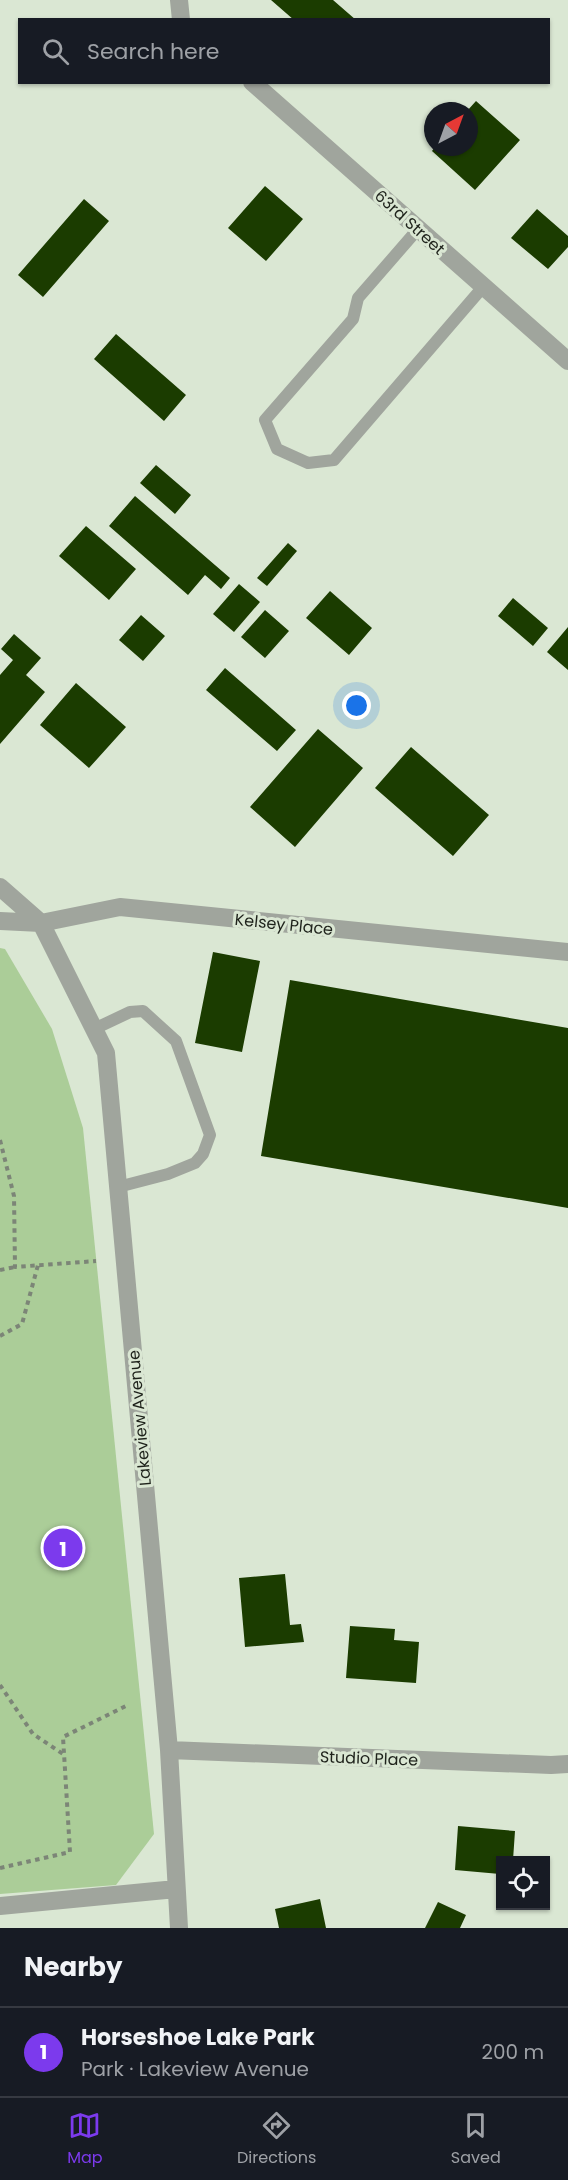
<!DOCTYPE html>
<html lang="en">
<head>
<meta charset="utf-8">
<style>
  :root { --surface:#171b24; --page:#242831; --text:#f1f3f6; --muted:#9ea1a6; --line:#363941; --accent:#7c3aed }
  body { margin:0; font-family:Poppins,sans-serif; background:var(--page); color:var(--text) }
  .controls { position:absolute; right:18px; bottom:18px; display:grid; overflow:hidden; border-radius:0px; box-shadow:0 2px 4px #0004 }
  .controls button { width:54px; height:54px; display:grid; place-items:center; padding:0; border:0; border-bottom:2px solid var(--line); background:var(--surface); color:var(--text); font:30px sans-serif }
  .compass { position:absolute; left:424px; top:102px; width:54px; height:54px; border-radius:50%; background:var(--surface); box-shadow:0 2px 4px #0004; rotate:41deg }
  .you { position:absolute; left:357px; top:706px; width:21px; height:21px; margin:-15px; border:4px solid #fff; border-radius:50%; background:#1a73e8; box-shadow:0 0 0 9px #1a73e833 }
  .badge { display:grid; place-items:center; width:39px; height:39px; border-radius:50%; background:var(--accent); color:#fff; font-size:20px; font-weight:700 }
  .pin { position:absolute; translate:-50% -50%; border:3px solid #fff; box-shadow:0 2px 6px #0006 }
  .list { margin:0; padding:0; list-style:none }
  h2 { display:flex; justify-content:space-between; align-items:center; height:78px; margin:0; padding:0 24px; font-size:26px }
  h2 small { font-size:20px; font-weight:400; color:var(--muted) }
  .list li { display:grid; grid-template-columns:39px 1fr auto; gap:18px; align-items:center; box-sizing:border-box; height:90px; padding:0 24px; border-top:2px solid var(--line) }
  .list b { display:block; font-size:22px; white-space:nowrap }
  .list p { margin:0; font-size:20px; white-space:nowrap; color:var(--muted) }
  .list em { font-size:20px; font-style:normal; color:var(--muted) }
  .icon { flex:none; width:33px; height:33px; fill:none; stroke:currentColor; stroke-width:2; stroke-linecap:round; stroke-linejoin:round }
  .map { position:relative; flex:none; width:568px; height:1928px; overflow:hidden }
  .search { position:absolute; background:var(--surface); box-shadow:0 2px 4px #0004; left:18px; right:18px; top:18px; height:66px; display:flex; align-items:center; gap:15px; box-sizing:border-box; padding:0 21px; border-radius:0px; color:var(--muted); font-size:22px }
  .sheet { height:168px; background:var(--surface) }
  nav { display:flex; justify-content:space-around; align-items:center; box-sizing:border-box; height:84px; border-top:2px solid var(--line); background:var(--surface); font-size:16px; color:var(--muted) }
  nav a { display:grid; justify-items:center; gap:3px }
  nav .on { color:var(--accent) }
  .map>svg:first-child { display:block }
  .green { fill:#abcd98 }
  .building { fill:#1b3c00 }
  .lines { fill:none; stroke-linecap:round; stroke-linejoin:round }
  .path { stroke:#7c8577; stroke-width:4; stroke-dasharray:4.5 4.5; stroke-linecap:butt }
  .service { stroke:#a0a59d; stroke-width:12 }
  .minor { stroke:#a0a59d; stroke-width:18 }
  .labels { text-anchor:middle; stroke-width:6; stroke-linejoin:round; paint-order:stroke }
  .street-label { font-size:16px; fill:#1e221b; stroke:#dae7d3 }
</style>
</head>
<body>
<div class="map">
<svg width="568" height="1928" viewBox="0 0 568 1928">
  <rect width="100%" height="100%" fill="#dae7d3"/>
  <path class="green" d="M 0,948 L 5,949 L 52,1029 L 83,1128 L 154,1834 L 116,1885 L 0,1894 Z"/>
  <path class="building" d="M 271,0 L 333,0 L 356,20 L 294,20 Z
    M 476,101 L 520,140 L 475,190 L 432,151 L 435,147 L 469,147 L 467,111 Z
    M 265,186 L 303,219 L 266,261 L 228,228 Z
    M 84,199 L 109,221 L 43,297 L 18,275 Z
    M 537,209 L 568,236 L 568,247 L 548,269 L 511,238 Z
    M 116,334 L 186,395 L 164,421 L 94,359 Z
    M 156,465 L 191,495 L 175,514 L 140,483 Z
    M 135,496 L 230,578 L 221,589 L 205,575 L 188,595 L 109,526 Z
    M 86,526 L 136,569 L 109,600 L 59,556 Z
    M 288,543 L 297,551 L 267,586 L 257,578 Z
    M 239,584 L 260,602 L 234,632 L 213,614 Z
    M 330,591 L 372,628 L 349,655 L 306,618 Z
    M 513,598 L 548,628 L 533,646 L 498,616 Z
    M 265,610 L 289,631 L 265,658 L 241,637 Z
    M 141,615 L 165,636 L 143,661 L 119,640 Z
    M 568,627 L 568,670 L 547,652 Z
    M 14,634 L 41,658 L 26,675 L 45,692 L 0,744 L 0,675 L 13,660 L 1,649 Z
    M 225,668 L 296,730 L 277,751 L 206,690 Z
    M 76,683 L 126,727 L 89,768 L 40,725 Z
    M 318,729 L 363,768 L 295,847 L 250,807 Z
    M 411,747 L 489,815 L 453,856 L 375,788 Z
    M 213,952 L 260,961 L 242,1052 L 195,1043 Z
    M 290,980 L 568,1028 L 568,1208 L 261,1156 Z
    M 285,1574 L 290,1625 L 301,1624 L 304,1642 L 245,1647 L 239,1578 Z
    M 350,1626 L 395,1629 L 394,1640 L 419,1642 L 416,1683 L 346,1678 Z
    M 458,1826 L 515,1831 L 513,1860 L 500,1860 L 500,1874 L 455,1870 Z
    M 320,1899 L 326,1928 L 279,1928 L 275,1909 Z
    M 438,1902 L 466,1915 L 460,1928 L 425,1928 Z"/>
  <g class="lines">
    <path class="path" d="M 0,1140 L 14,1196 L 15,1267 L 96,1261
      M 0,1270 L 15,1267
      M 0,1336 L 22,1324 L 38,1265
      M 0,1685 L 33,1734 L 63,1754
      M 0,1868 L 70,1852 L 63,1737 L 128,1705"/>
    <path class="service" d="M 418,229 L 358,298 L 353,319 L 265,420 L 277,449 L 308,463 L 334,460 L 483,287
      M 94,1029 L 130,1012 L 143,1011 L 176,1041 L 210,1135 L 203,1154 L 195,1163 L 168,1174 L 118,1187"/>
    <path class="minor" d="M 179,0 L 181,20
      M 252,82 L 568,361
      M 0,887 L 41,923 L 106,1053 L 169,1750 L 179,1928
      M 0,921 L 41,923 L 120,907 L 568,952
      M 169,1750 L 551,1765 L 568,1764
      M 0,1906 L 176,1889"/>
  </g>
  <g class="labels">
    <g class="street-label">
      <text transform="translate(410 222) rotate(42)" y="6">63rd Street</text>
      <text transform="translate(284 924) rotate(6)" y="6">Kelsey Place</text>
      <text transform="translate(139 1418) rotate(-95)" y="6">Lakeview Avenue</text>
      <text transform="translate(369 1758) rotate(2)" y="6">Studio Place</text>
    </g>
  </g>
</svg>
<div class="controls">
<button><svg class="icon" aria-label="locate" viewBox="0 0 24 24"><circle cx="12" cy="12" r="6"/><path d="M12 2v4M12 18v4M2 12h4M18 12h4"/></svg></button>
</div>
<svg class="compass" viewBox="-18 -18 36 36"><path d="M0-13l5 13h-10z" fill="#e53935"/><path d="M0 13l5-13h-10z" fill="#9ea1a6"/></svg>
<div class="you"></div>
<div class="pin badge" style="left:63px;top:1548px">1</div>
<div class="search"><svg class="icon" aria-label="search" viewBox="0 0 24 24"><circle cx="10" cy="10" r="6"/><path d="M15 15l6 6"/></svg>Search here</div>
</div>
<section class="sheet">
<h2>Nearby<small></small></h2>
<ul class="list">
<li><span class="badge">1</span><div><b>Horseshoe Lake Park</b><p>Park · Lakeview Avenue</p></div><em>200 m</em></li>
</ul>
</section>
<nav>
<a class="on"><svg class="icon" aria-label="map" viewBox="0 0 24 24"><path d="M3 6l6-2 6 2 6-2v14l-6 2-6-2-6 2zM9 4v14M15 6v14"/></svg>Map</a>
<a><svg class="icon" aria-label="directions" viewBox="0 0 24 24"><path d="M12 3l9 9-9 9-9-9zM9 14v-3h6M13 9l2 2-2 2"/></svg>Directions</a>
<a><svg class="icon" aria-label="saved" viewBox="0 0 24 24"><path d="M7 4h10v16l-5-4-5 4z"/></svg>Saved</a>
</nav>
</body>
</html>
